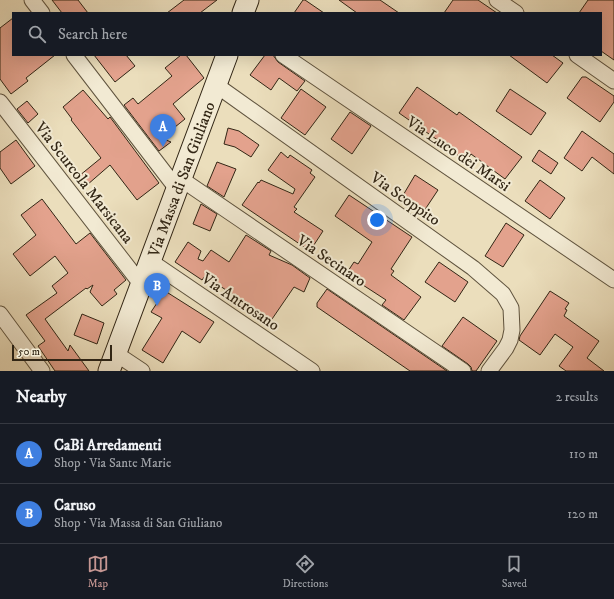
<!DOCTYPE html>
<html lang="en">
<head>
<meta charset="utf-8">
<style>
  :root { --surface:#171b24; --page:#242831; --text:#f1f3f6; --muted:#9ea1a6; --line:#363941; --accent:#c59692 }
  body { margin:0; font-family:"IM FELL DW Pica",serif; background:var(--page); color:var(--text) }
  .scale { position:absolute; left:12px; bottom:10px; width:100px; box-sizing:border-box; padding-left:4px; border:2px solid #322615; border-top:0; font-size:11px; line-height:14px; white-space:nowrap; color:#322615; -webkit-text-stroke:3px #f2ead3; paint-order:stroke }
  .you { position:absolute; left:377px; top:220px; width:14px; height:14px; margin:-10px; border:3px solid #fff; border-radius:50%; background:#1a73e8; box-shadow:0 0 0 6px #1a73e833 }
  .badge { display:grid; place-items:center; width:26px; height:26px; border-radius:50%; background:var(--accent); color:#fff; font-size:13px; font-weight:700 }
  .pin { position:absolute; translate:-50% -33px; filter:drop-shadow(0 1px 2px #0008) }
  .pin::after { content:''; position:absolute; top:21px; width:14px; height:12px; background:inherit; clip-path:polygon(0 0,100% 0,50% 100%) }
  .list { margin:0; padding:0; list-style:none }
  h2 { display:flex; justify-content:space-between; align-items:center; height:52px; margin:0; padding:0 16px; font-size:17px }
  h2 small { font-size:13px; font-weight:400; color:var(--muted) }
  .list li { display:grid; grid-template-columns:26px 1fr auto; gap:12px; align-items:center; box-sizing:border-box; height:60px; padding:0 16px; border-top:1px solid var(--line) }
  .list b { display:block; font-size:15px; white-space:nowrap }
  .list p { margin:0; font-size:13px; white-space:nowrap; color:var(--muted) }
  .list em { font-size:13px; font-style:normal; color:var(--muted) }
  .icon { flex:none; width:22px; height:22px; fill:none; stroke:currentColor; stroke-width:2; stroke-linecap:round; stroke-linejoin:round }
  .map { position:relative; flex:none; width:614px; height:371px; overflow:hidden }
  .search { position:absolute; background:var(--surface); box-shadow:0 4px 16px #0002; left:12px; right:12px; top:12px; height:44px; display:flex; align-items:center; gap:10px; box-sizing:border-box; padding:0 14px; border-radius:0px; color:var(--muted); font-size:15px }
  .sheet { height:172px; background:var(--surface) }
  nav { display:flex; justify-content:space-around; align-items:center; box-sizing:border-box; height:56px; border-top:1px solid var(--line); background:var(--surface); font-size:11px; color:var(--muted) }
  nav a { display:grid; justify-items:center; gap:2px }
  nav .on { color:var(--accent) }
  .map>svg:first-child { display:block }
  .building { fill:#e3a28d; stroke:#322615 }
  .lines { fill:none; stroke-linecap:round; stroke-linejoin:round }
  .street-casing { stroke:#60543f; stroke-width:17 }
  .secondary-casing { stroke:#322615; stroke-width:23 }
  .street { stroke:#f2ead3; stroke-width:15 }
  .secondary { stroke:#f2ead3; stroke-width:21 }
  .labels { text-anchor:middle; stroke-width:4; stroke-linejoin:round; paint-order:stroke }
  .street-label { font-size:16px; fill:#322615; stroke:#f2ead3 }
</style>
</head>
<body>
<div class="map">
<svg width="614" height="371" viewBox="0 0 614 371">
  <rect width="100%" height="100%" fill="#ebdebc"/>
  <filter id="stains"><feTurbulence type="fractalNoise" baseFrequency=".005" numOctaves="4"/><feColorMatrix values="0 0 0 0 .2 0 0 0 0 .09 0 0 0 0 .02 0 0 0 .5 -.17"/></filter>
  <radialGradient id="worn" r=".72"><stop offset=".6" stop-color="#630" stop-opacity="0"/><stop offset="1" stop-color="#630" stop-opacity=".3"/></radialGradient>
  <path class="building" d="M 52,0 L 78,0 L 88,13 L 62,13 Z
    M 184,0 L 217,0 L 200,13 L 167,13 Z
    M 303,0 L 305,0 L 324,13 L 294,13 Z
    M 339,0 L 380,0 L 399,13 L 357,13 Z
    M 453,0 L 478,0 L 497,13 L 444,13 Z
    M 588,0 L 614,0 L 614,60 L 601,51 L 601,13 L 579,13 Z
    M 13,18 L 13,55 L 55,55 L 26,78 L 28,81 L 11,94 L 0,79 L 0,28 Z
    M 94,55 L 126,55 L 135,66 L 115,82 Z
    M 181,55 L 186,55 L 204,78 L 173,104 L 185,119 L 170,131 L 164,129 L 161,138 L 171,142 L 159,151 L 124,105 L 133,98 L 138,104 L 172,76 L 165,68 Z
    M 265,55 L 273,55 L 278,62 L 305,81 L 297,91 L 279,78 L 271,90 L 250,75 Z
    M 509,55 L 552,55 L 563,63 L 547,83 Z
    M 582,77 L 586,77 L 614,96 L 614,102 L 600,122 L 567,98 Z
    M 417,87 L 457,115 L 459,112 L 522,157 L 505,179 L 471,154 L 466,161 L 438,142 L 439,141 L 399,113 Z
    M 301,89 L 326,107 L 305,135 L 281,118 Z
    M 510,89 L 546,113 L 531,135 L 496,111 Z
    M 83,90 L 108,119 L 110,117 L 159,183 L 137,200 L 110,165 L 87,185 L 79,176 L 101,158 L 71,120 L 72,119 L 63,107 Z
    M 27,101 L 38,114 L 28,123 L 17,109 Z
    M 350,112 L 371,126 L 352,154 L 331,139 Z
    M 228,128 L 239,131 L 259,145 L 251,157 L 235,147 L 224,144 Z
    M 582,131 L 614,154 L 614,174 L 592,157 L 582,171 L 564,158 Z
    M 16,140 L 35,166 L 11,184 L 0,168 L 0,152 Z
    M 539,150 L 558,163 L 551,174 L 532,161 Z
    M 281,152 L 288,158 L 290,155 L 312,170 L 310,173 L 315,177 L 294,207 L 297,209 L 294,212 L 323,231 L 310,251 L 242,205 L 258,182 L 259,183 L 261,180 L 293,194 L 295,189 L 268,170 Z
    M 217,162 L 236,169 L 224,197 L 207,186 Z
    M 415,175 L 438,190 L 424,211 L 402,197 Z
    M 540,180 L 565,198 L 550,219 L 525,201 Z
    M 349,195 L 412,237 L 391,269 L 394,271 L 391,275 L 421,297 L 404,320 L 382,305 L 386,300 L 346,274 L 354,262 L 358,264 L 372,242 L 335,216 Z
    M 42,199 L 76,244 L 90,233 L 126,280 L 114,290 L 117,294 L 102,306 L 90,292 L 93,285 L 87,289 L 86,288 L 45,319 L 68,351 L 70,345 L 89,371 L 55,371 L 38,346 L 45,341 L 26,315 L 57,293 L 52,286 L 68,273 L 55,256 L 30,276 L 13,254 L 36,235 L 21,215 Z
    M 201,204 L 217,214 L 210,231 L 193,224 Z
    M 506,223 L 524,235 L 503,267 L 485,256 Z
    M 246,235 L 271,251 L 269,255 L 292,265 L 310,278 L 304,292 L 294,287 L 270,322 L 243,304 L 244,302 L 205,276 L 202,280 L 175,262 L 188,242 L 201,251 L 198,259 L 203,261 L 211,250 L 229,262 Z
    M 439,262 L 468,282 L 455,302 L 425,282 Z
    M 327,289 L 447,371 L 410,371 L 317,307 L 317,303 Z
    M 165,291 L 214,322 L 200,343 L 182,331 L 163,363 L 142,350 L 162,318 L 151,312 Z
    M 550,291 L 569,303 L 565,309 L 567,310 L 564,316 L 599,341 L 587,358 L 604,371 L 566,371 L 559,366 L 573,347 L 555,334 L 540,355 L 519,340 L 520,336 Z
    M 82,314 L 104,323 L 97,344 L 74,335 Z
    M 463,317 L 497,341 L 476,371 L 472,371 L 471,367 L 468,364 L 442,346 Z"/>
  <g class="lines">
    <g class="street-casing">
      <path id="street" d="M 32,0 L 42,13
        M 497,0 L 516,13
        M 74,55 L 177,189
        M 283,55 L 614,280
        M 577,55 L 614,81
        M 216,85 L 473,268 L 503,294 L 511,308 L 512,330 L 510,340 L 506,348 L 489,371
        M 0,102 L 141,284
        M 181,179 L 463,371
        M 150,261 L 312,371
        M 0,314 L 42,371
        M 115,353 L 142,371"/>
    </g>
    <g class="secondary-casing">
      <g id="secondary">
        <path d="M 243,13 L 248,0"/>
        <path id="s1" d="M 109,371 L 227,55"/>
      </g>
    </g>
    <use href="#street" class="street"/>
    <use href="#secondary" class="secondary"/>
  </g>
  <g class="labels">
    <g class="street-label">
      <text transform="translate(459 153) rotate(34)" y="6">Via Luco dei Marsi</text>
      <text dy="6" stroke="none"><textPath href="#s1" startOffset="205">Via Massa di San Giuliano</textPath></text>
      <text transform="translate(85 182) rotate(52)" y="6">Via Scurcola Marsicana</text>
      <text transform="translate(406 198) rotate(35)" y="6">Via Scoppito</text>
      <text transform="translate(332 260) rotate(34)" y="6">Via Secinaro</text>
      <text transform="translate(241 301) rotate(34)" y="6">Via Antrosano</text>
    </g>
  </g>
  <rect width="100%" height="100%" filter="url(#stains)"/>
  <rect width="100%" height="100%" fill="url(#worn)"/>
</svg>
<div class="scale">50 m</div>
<div class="you"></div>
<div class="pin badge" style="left:163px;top:147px;background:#3f7fe0">A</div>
<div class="pin badge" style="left:157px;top:306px;background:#3f7fe0">B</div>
<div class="search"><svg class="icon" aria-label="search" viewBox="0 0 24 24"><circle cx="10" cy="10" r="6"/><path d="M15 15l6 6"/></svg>Search here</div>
</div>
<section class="sheet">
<h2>Nearby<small>2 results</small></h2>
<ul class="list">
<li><span class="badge" style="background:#3f7fe0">A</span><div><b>CaBi Arredamenti</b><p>Shop · Via Sante Marie</p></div><em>110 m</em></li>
<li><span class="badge" style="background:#3f7fe0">B</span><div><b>Caruso</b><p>Shop · Via Massa di San Giuliano</p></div><em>120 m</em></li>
</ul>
</section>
<nav>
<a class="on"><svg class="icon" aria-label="map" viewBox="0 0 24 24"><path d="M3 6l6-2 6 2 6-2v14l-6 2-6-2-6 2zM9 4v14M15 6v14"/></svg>Map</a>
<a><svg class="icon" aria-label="directions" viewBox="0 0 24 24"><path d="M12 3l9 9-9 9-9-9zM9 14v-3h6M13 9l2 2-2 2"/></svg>Directions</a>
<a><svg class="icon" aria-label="saved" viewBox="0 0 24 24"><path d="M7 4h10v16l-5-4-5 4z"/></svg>Saved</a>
</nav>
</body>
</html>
